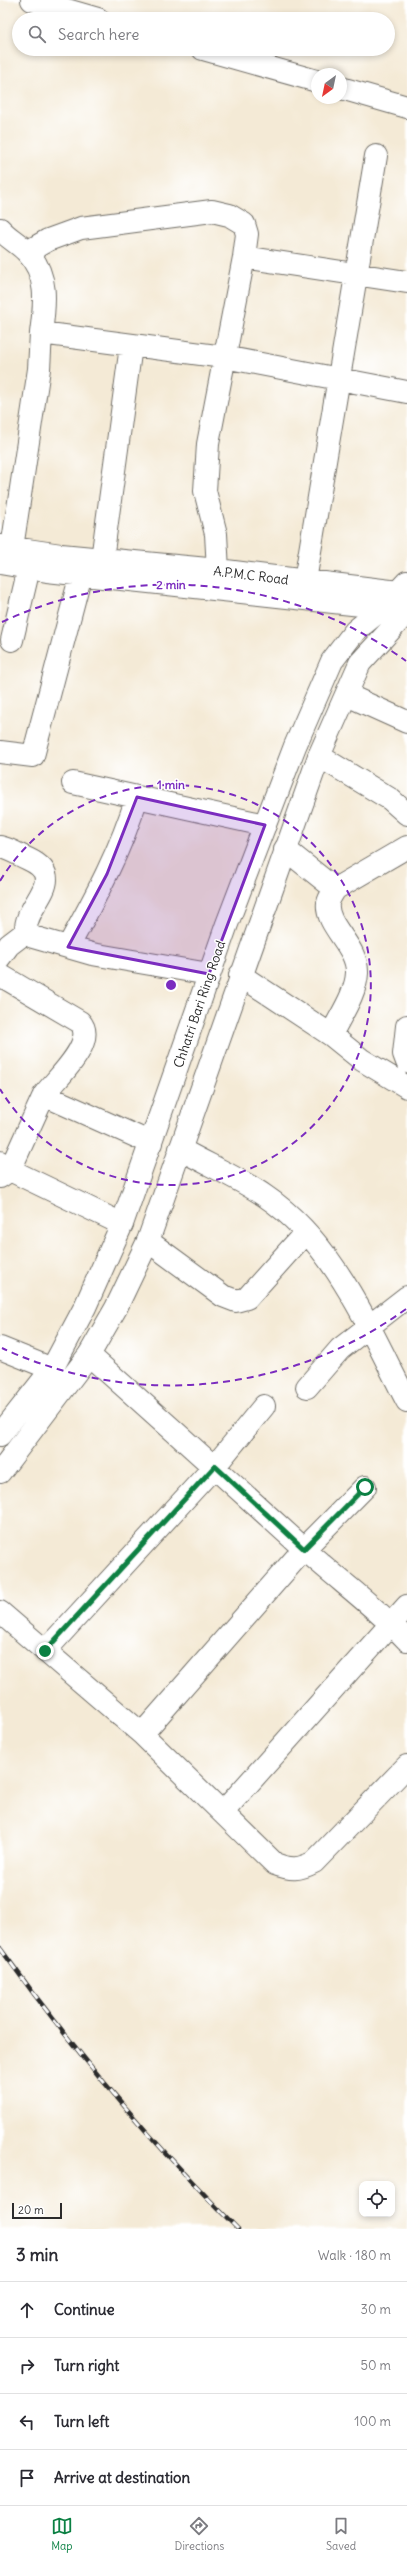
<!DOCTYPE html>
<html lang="en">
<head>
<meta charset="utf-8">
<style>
  :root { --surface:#fff; --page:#f2f2f3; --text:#2b2b33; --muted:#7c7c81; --line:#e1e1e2; --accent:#0b8043 }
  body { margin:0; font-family:Delius,sans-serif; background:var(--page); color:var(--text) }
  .controls { position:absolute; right:12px; bottom:12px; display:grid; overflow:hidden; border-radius:8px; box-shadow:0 2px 6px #0003 }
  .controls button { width:36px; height:36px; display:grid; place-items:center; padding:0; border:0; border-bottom:1px solid var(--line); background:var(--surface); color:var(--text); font:20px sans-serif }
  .compass { position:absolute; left:311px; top:68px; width:36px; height:36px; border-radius:50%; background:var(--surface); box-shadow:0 2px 6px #0003; rotate:213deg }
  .scale { position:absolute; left:12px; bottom:10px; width:50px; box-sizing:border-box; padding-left:4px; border:2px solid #2b2b2b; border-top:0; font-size:11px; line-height:14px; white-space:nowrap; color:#2b2b2b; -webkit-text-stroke:3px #fff; paint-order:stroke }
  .stop { position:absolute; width:12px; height:12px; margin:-9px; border:3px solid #0b8043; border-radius:50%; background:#fff }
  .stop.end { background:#0b8043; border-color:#fff; box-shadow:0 1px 4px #0008 }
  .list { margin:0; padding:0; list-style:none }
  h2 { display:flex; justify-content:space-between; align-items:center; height:52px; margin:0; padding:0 16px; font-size:17px }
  h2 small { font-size:13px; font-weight:400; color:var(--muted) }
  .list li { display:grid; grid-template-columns:26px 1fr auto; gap:12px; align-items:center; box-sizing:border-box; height:56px; padding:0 16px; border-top:1px solid var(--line) }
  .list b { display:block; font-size:15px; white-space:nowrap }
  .list em { font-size:13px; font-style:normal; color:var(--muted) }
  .icon { flex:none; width:22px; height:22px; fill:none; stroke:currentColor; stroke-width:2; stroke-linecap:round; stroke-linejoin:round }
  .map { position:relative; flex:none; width:407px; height:2229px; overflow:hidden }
  .search { position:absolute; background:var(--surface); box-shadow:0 2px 6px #0003; left:12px; right:12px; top:12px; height:44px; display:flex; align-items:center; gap:10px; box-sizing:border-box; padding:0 14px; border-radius:22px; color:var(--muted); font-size:15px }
  .sheet { height:276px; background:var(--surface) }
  nav { display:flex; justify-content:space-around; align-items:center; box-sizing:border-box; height:56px; border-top:1px solid var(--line); background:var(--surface); font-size:11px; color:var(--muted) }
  nav a { display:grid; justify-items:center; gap:2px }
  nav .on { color:var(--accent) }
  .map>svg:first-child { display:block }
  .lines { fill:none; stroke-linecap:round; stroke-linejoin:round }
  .minor-casing { stroke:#716e67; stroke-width:24 }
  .major-casing { stroke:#716e67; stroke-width:24 }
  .minor { stroke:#fff; stroke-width:22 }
  .major { stroke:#fff; stroke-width:22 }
  .rail-casing { stroke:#2b2b2b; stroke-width:4.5 }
  .rail { stroke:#fff; stroke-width:3; stroke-dasharray:9; stroke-linecap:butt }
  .route { stroke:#0b8043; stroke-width:5 }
  .marked { fill:#7b2cbf; fill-opacity:0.2; stroke:#7b2cbf; stroke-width:3; stroke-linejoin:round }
  .ring { fill:none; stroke:#7b2cbf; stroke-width:2; stroke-dasharray:7 5 }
  .labels { text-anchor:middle; stroke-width:3; stroke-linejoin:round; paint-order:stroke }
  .street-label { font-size:13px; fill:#2b2b2b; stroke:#fff }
  .centre { fill:#7b2cbf; stroke:#fff; stroke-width:2 }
  .ring-label { font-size:12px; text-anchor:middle; font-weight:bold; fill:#7b2cbf; stroke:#fff; stroke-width:3; stroke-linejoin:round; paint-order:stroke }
</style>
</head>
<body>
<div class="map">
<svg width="407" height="2229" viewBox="0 0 407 2229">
  <rect width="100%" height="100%" fill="#fff"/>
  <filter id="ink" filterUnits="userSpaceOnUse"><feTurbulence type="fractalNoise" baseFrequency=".025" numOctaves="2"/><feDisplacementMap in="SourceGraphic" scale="8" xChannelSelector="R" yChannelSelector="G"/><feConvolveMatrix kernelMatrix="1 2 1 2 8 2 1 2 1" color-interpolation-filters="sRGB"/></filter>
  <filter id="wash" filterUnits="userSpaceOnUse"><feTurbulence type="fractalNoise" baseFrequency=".012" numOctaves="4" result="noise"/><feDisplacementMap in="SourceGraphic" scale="16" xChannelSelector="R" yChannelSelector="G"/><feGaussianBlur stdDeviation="0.9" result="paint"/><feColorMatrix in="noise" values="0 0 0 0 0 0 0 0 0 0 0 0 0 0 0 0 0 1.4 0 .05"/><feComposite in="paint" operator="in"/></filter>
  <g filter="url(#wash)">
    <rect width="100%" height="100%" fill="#f4ead6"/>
  </g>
  <g filter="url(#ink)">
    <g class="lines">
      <g class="minor-casing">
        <path id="minor" d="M 32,0 L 98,19
          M 203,49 L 317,81
          M 341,88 L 407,107
          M 0,229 C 8,238 18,243 26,251 C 49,274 45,304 41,333 L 224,357 L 407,392
          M 27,252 L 48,240 L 81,228 L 212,211 L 229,215 L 244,224 L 247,234 L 244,257 L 208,444 L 205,491 L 216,534 L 218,570
          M 244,257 L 407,282
          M 0,546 L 61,555 L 218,570 L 407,593
          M 12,548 L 39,369 L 41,333
          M 102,559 L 131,346
          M 0,563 L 47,571 L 398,609
          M 305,581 L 376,156
          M 12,640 L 29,568
          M 347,695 L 407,722
          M 0,752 L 33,756 L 81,574
          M 319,756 L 390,799 L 407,814
          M 73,783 L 265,825
          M 0,847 C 10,849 19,855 28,859 C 71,879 23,904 26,932 L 33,937 L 92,954 L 209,974
          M 285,849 L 335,889 C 333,893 329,898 328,903 C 325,926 358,946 357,973 C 356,994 340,1016 331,1035
          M 335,889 L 407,847
          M 68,947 C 95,898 121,850 137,797
          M 0,957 L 9,945 L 26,932
          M 0,975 L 80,1022 C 98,1042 56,1079 44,1095
          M 240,975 L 331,1035 L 362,1060 L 407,1087
          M 407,1026 L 404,1054 L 407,1062
          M 180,1149 C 208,1165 239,1178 265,1196 C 335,1243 369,1329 407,1401
          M 0,1162 L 10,1170 L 122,1224
          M 0,1177 L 10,1170 L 44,1095 L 151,1143
          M 148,1241 L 223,1296 L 236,1301 L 247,1298 L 306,1232
          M 0,1348 L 52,1369
          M 89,1355 C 161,1419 232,1483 303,1548 C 337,1579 375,1606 407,1640
          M 307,1387 L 340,1349 L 407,1297
          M 0,1612 L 142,1734 L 275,1864 C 291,1870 299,1870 314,1862 L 407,1766
          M 45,1651 L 215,1466 L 264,1406
          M 142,1734 L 304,1549 L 365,1487
          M 223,1812 L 407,1606"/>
      </g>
      <g class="major-casing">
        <path id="major" d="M 0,1435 L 52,1369 L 85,1307 L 122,1224 L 227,924 L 295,746 L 332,661 L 355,631 L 383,608 L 407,582
          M 0,1472 L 89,1355 L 116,1308 L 148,1241 L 319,756 L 360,663 L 407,612"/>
      </g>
      <use href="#minor" class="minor"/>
      <use href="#major" class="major"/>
      <g class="rail-casing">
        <path id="rail" d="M 0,1948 C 72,2048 151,2142 238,2229"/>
      </g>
      <use href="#rail" class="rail"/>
    </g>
  </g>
  <g class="lines" filter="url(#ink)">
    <path class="route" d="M 45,1651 L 215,1466 L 304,1549 L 365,1487"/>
  </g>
  <path class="marked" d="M 137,797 L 265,825 L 209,974 L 68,947 L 107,874 Z"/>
  <g class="ring">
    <path d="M0 881A200 200 0 1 1 0 1089"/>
    <path d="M406 1309A400 400 0 0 1 2 1348M2 622A400 400 0 0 1 406 661"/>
  </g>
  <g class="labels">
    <g class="street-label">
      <text transform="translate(251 575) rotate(7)" y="5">A.P.M.C Road</text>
      <text transform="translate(199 1004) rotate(-71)" y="5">Chhatri Bari Ring Road</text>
    </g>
  </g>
  <circle cx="171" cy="985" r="6" class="centre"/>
  <g class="ring-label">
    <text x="171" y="589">2 min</text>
    <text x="171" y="789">1 min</text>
  </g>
</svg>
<div class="controls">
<button><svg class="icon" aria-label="locate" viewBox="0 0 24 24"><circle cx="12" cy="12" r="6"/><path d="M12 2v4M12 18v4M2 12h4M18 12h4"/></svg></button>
</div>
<svg class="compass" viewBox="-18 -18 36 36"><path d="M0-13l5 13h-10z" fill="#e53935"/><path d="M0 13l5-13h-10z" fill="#7c7c81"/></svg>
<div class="scale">20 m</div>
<div class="stop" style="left:365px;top:1487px"></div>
<div class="stop end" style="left:45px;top:1651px"></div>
<div class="search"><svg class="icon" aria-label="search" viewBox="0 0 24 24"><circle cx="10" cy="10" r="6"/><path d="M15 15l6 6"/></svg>Search here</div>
</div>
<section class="sheet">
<h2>3 min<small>Walk · 180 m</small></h2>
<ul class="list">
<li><svg class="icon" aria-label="ahead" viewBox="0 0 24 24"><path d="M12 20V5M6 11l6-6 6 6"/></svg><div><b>Continue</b></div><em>30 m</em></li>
<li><svg class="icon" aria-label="right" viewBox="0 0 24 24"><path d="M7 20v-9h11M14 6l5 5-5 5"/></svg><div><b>Turn right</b></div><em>50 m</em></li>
<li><svg class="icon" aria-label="left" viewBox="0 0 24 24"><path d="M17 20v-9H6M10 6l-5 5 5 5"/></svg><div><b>Turn left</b></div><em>100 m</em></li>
<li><svg class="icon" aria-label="arrive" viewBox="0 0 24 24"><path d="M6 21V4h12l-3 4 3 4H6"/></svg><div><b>Arrive at destination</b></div></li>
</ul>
</section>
<nav>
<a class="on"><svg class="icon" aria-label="map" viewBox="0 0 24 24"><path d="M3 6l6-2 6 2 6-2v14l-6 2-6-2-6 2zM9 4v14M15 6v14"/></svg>Map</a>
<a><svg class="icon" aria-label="directions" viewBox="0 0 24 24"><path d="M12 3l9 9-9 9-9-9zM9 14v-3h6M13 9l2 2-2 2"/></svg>Directions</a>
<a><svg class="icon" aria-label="saved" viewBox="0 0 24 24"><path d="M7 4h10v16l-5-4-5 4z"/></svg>Saved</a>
</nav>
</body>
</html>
